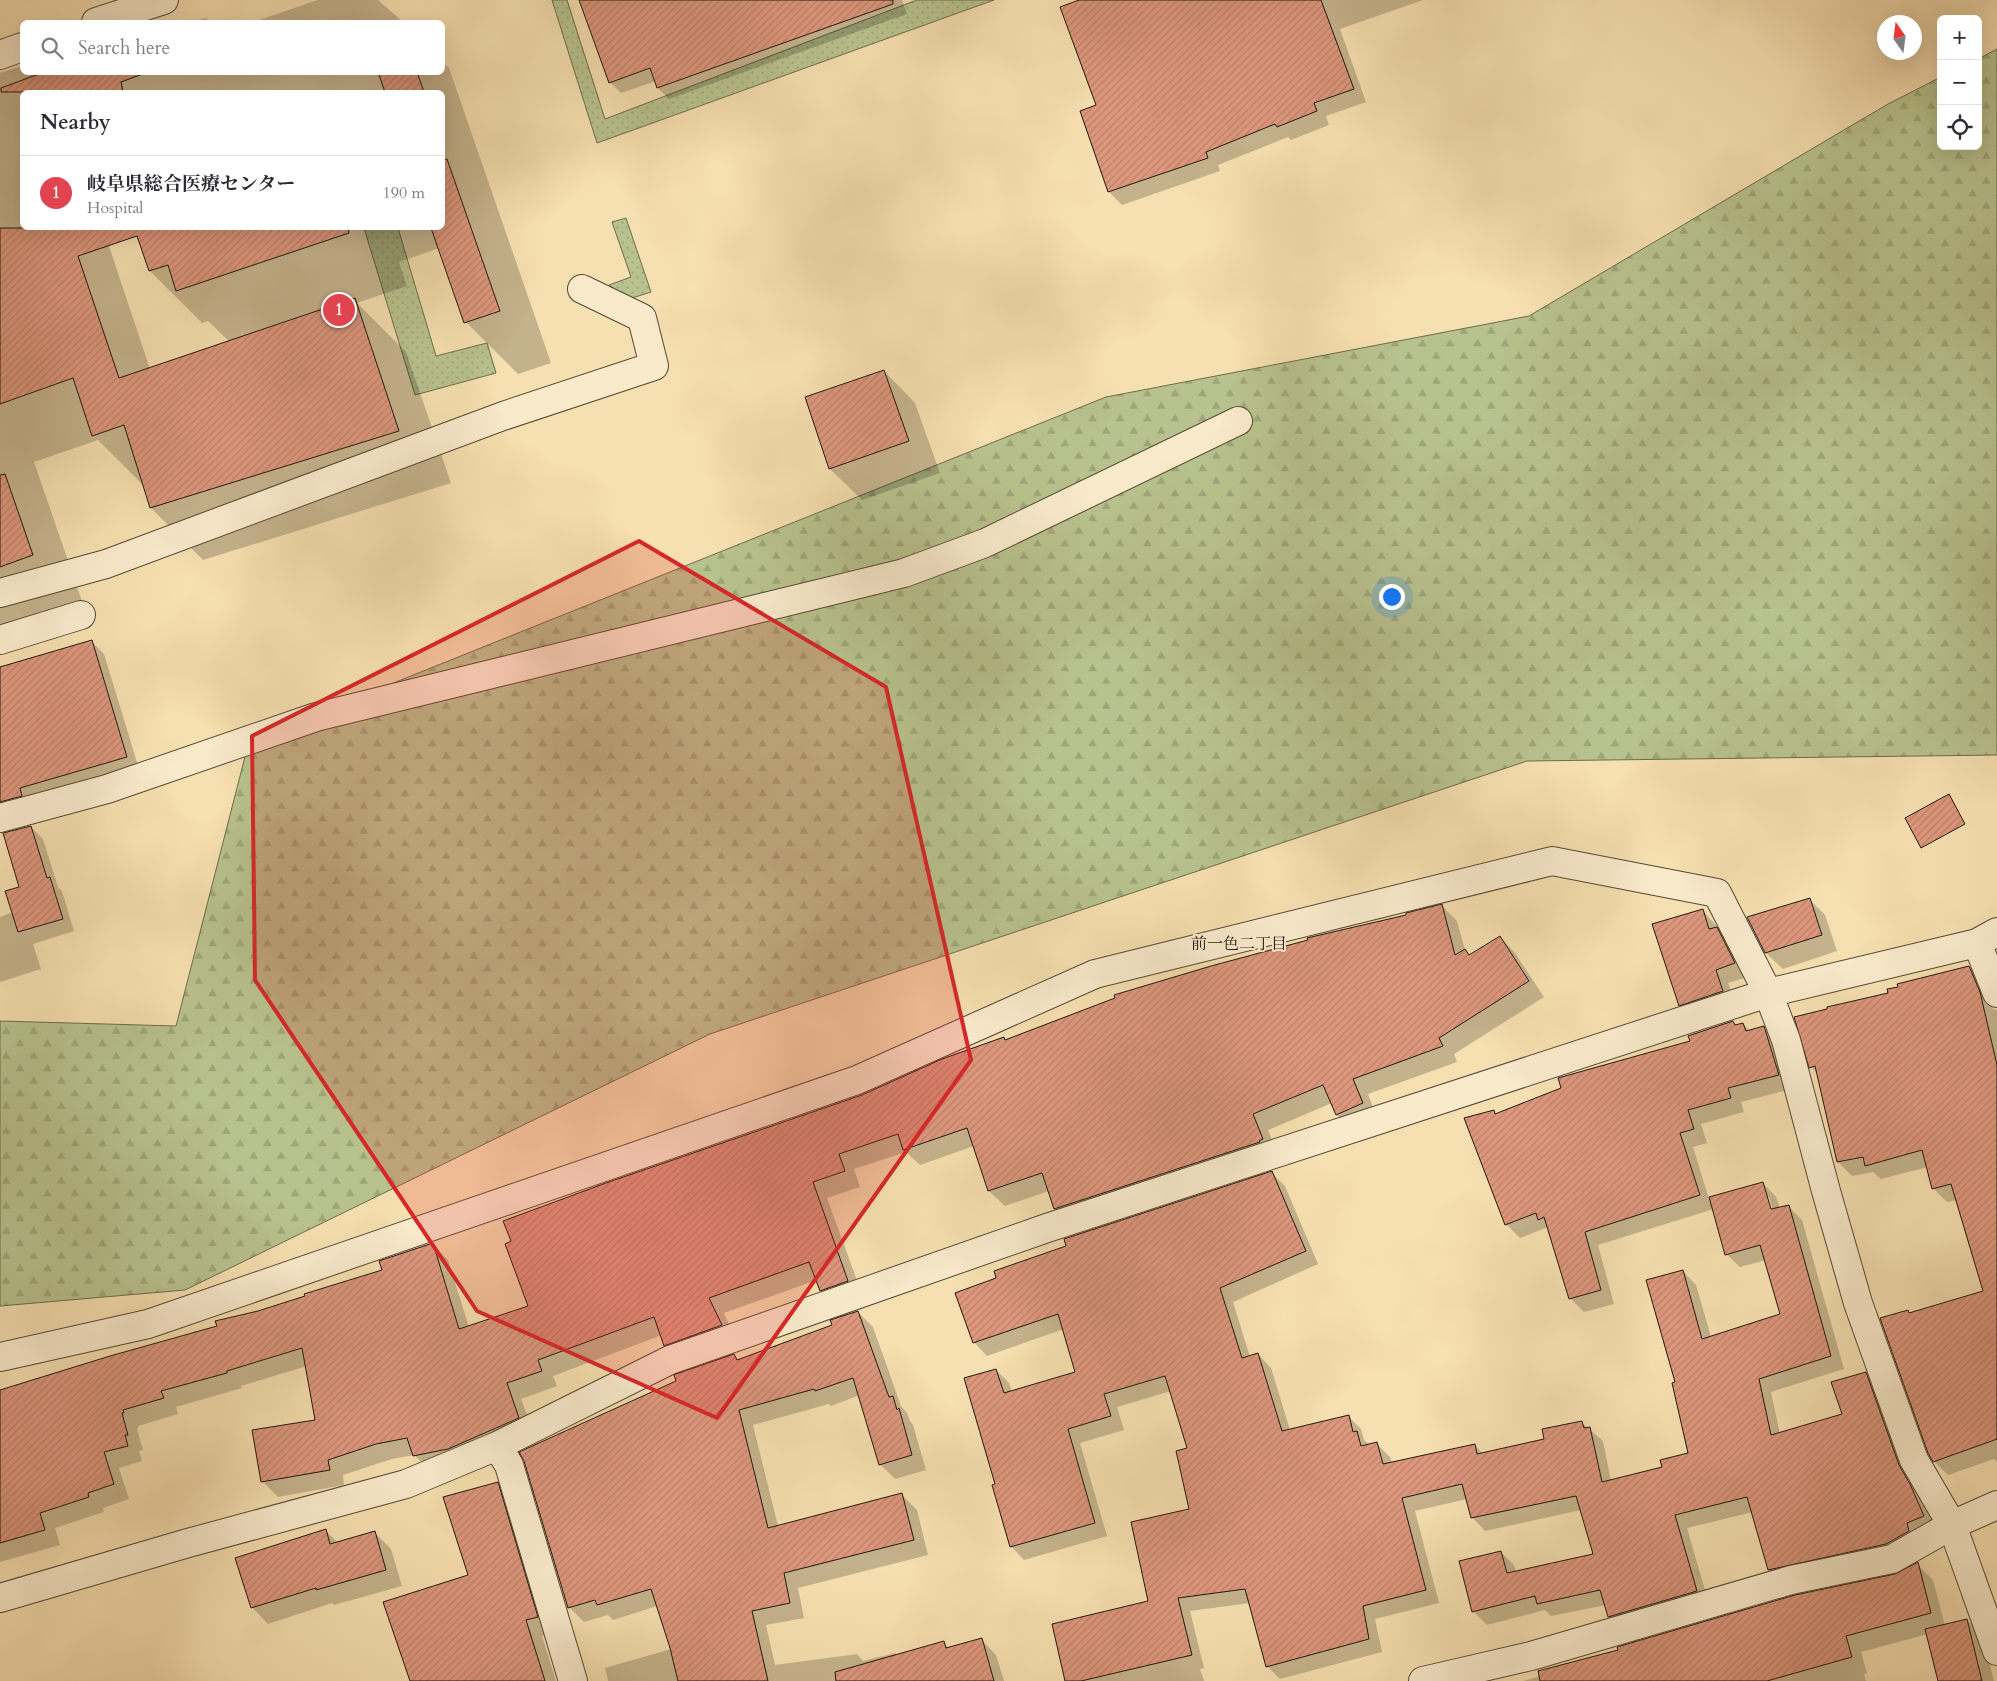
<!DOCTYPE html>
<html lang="en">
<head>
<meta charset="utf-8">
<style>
  :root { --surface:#fff; --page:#f7f7f7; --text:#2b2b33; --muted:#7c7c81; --line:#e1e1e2; --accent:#0f766e }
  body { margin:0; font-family:Cardo,"Noto Serif JP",serif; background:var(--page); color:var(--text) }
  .controls { position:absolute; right:15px; top:15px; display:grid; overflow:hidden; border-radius:8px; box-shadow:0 5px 20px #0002 }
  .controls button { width:45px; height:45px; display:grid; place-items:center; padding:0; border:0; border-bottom:1px solid var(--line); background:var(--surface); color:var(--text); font:25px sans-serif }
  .compass { position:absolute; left:1877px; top:15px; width:45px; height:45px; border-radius:50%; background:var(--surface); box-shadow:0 5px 20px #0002; rotate:346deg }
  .you { position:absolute; left:1391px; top:596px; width:18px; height:18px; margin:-12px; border:4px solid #fff; border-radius:50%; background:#1a73e8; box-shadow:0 0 0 8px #1a73e833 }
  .badge { display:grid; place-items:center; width:32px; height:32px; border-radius:50%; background:var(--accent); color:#fff; font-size:16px; font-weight:700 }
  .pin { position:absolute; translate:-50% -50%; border:2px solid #fff; box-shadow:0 1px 5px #0006 }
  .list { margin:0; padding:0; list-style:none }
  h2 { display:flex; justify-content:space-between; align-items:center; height:65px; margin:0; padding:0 20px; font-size:21px }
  h2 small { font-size:16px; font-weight:400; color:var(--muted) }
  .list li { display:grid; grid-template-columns:32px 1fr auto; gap:15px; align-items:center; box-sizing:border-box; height:75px; padding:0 20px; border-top:1px solid var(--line) }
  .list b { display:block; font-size:19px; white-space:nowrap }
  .list p { margin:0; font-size:16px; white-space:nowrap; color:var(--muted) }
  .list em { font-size:16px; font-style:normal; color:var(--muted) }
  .icon { flex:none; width:28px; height:28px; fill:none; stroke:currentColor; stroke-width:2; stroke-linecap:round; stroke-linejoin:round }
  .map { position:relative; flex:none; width:1997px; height:1681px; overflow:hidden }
  .search { position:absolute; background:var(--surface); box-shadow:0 5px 20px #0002; left:20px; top:20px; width:425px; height:55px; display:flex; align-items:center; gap:12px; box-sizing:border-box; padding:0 18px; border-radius:8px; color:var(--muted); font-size:19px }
  .panel { position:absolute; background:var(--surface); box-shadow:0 5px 20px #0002; left:20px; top:90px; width:425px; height:140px; border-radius:8px }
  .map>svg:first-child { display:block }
  .grass { fill:url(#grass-dots); stroke:#6c6c4e }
  .forest { fill:url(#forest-firs); stroke:#6c6c4e }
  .shadow { fill:#0003; fill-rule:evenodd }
  .building { fill:url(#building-hatch); stroke:#21170e }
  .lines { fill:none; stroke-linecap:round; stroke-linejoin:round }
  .minor-casing { stroke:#564936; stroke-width:30 }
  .minor { stroke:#f9eacc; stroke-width:28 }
  .marked { fill:#d62828; fill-opacity:0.2; stroke:#d62828; stroke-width:4; stroke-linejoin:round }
  .labels { text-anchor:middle; stroke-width:4; stroke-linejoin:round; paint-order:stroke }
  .neighbourhood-label { font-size:16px; fill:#21170e; stroke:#f9eacc }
</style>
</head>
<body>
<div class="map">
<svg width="1997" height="1681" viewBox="0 0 1997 1681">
  <defs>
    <pattern id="grass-dots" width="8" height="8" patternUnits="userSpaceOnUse" patternTransform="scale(1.25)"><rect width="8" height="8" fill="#b8c28e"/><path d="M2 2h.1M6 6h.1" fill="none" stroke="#9ea679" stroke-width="1.8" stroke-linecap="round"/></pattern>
    <pattern id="forest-firs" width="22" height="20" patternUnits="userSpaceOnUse" patternTransform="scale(1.25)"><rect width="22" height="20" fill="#b8c28e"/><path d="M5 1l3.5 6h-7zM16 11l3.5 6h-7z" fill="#9ea679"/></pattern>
    <pattern id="building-hatch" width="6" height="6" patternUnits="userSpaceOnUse" patternTransform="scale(1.25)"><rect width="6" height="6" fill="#dd977d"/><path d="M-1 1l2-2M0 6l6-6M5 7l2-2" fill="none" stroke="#bd816b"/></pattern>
  </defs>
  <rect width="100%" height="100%" fill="#f6dfb0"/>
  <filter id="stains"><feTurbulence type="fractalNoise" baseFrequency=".004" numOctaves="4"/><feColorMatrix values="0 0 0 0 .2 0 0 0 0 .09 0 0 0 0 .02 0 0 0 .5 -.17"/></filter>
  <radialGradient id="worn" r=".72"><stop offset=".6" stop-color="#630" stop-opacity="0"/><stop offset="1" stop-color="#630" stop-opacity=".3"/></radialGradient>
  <path class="grass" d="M 552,0 L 567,0 L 605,119 L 917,0 L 994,0 L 597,143 Z
    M 626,218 L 651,292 L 629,299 L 609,285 L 631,277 L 612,222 Z
    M 364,228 L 398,228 L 436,356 L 487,343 L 496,373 L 415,395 Z"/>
  <path class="forest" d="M 1997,49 L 1997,755 L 1527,761 L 710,1034 L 185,1290 L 0,1306 L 0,1021 L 176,1026 L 249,741 L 1106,397 L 1529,316 L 1888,104 L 1941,77 L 1941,146 L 1978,146 L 1978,59 Z"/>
  <path class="shadow" d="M 318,0 L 378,0 L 403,22 L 253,22 Z
    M 590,0 L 902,0 L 907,14 L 669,99 L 658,88 L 656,81 L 621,93 L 610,82 Z
    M 1078,0 L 1423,0 L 1340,29 L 1366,102 L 1326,116 L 1329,125 L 1291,140 L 1288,137 L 1218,165 L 1220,171 L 1122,205 L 1109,192 L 1081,111 L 1098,106 Z
    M 206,18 L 210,22 L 192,22 Z
    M 442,62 L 449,68 L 551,363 L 518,374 L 466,322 L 440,248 L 399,262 L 407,286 L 357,303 L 406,352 L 451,483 L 203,560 L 151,508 L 144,486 L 98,440 L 34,462 L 84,607 L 0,637 L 0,73 L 22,66 L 22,72 L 442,72 ZM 22,92 L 442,92 L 442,228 L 135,228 L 150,271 L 202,323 L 208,321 L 230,342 L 150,369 L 103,228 L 22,228 Z
    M 884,371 L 915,403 L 940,473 L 862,500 L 830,469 Z
    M 91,641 L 104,654 L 139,769 L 0,813 L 0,668 Z
    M 31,827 L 43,839 L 58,887 L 62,891 L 74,931 L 33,944 L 41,969 L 0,982 L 0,917 L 13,912 L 21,888 Z
    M 1809,899 L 1825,915 L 1837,951 L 1783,969 L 1766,953 L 1749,918 Z
    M 1442,906 L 1457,921 L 1465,950 L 1470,956 L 1500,937 L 1515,953 L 1544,997 L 1454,1054 L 1457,1062 L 1368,1094 L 1377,1118 L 1352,1130 L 1337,1115 L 1332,1103 L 1268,1130 L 1278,1155 L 1071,1224 L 1055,1209 L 1049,1191 L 1005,1206 L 989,1191 L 974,1146 L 920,1165 L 906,1152 L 854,1169 L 860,1187 L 827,1198 L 863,1297 L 836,1306 L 821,1290 L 817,1280 L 724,1313 L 736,1341 L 680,1360 L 665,1345 L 662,1335 L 553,1376 L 557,1386 L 521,1399 L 534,1433 L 430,1470 L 414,1455 L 392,1459 L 343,1475 L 344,1485 L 278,1497 L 262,1481 L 317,1421 L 307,1366 L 241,1386 L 242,1388 L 176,1407 L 178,1414 L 138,1426 L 138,1428 L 137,1429 L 143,1450 L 139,1451 L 142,1461 L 119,1468 L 129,1499 L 103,1508 L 104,1512 L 55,1528 L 60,1545 L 0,1562 L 0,1392 L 218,1327 L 258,1312 L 384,1271 L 432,1244 L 448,1260 L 469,1327 L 529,1307 L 863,1096 L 1004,1038 L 1006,1041 Z
    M 1702,910 L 1730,941 L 1748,977 L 1728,983 L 1736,1004 L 1693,1018 L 1680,1005 Z
    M 1969,967 L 1983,981 L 1993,1009 L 1997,1010 L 1997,1462 L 1994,1459 L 1948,1475 L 1934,1461 L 1908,1312 L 1910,1314 L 1985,1292 L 1957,1200 L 1947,1202 L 1933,1188 L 1928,1167 L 1881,1179 L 1873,1172 L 1852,1176 L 1838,1162 L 1818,1074 L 1811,1067 L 1889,993 Z
    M 1733,1022 L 1737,1026 L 1743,1024 L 1750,1031 L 1764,1028 L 1777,1041 L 1792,1089 L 1741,1102 L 1744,1112 L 1701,1124 L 1707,1143 L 1693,1147 L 1709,1199 L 1763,1183 L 1776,1197 L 1780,1208 L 1788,1206 L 1802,1220 L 1844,1369 L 1771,1392 L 1780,1434 L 1843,1415 L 1866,1374 L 1879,1387 L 1936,1529 L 1782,1583 L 1769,1570 L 1753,1512 L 1687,1528 L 1709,1604 L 1623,1630 L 1609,1617 L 1606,1605 L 1551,1616 L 1545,1610 L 1487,1625 L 1473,1611 L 1501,1552 L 1514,1565 L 1516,1572 L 1595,1555 L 1581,1510 L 1485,1531 L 1472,1517 L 1467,1499 L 1415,1511 L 1439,1603 L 1375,1619 L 1382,1652 L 1280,1679 L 1267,1666 L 1250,1603 L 1190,1611 L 1204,1668 L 1200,1669 L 1204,1681 L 1067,1681 L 1150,1602 L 1191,1510 L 1188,1449 L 1171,1391 L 1117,1407 L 1124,1430 L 1080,1443 L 1107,1536 L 1024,1560 L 1011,1546 L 997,1485 L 996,1370 L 1009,1383 L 1012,1392 L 1077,1373 L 1064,1329 L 987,1356 L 974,1342 L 1272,1173 L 1285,1186 L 1318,1264 L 1233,1302 L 1250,1357 L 1258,1354 L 1271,1368 L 1290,1430 L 1348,1416 L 1361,1429 L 1364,1440 L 1370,1445 L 1377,1444 L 1390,1457 L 1392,1463 L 1475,1445 L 1483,1454 L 1546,1440 L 1581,1422 L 1603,1441 L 1611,1481 L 1663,1468 L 1689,1454 L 1677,1383 L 1683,1271 L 1696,1285 L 1711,1337 L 1781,1315 L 1766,1260 L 1740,1267 L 1726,1254 L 1714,1209 L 1598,1245 L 1614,1304 L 1584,1312 L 1570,1298 L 1548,1227 L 1520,1238 L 1506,1224 L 1493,1111 L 1497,1115 L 1691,1042 ZM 1766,1197 L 1769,1197 L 1774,1215 L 1772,1216 Z
    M 858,1312 L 873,1327 L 901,1406 L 907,1413 L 910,1421 L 913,1425 L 926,1470 L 895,1479 L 880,1464 L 860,1395 L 831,1406 L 829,1404 L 753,1425 L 778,1526 L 902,1495 L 917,1510 L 928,1555 L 798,1588 L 804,1618 L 766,1625 L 775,1665 L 857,1654 L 863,1661 L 895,1653 L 898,1656 L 944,1643 L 949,1648 L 982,1640 L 996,1655 L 1004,1681 L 608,1681 L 605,1668 L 671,1649 L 657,1606 L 613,1620 L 608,1615 L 584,1622 L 569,1607 L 734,1356 L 739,1360 L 834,1326 Z
    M 497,1483 L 514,1499 L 553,1633 L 542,1636 L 556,1681 L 411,1681 L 469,1576 Z
    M 325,1530 L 338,1543 L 375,1533 L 391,1549 L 402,1586 L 334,1605 L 332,1603 L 268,1624 L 252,1607 Z
    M 1917,1564 L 1933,1580 L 1945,1626 L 1967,1620 L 1983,1636 L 1994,1681 L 1940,1681 L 1928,1634 L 1861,1652 L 1867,1673 L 1864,1674 L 1866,1681 L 1523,1681 L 1896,1575 Z"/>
  <path class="building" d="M 579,0 L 893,0 L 893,4 L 657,88 L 650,68 L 609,83 Z
    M 1079,0 L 1321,0 L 1354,89 L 1314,103 L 1317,111 L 1277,127 L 1275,124 L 1206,152 L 1208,158 L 1108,192 L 1080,111 L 1096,105 L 1060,7 Z
    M 44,72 L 148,72 L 121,82 L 123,92 L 1,92 L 1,88 Z
    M 378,72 L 417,72 L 424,92 L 385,92 Z
    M 447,159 L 500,311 L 464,323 L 431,228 L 442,228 L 442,160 Z
    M 0,228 L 348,228 L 349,233 L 176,291 L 168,265 L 149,271 L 137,236 L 78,256 L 119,378 L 355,298 L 399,431 L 150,508 L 124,425 L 92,436 L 73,378 L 0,404 Z
    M 884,370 L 909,441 L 829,469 L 805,397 Z
    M 5,474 L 33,555 L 0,567 L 0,475 Z
    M 92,640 L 127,757 L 20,788 L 22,796 L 0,802 L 0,667 Z
    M 1949,794 L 1965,824 L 1921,848 L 1905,818 Z
    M 31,826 L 47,878 L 50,877 L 63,919 L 18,932 L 5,891 L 19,887 L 3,833 Z
    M 1810,898 L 1822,935 L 1765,953 L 1747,917 Z
    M 1442,904 L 1455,955 L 1465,949 L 1469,955 L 1500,936 L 1529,981 L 1439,1038 L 1443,1046 L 1353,1079 L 1363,1103 L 1336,1115 L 1323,1085 L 1253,1114 L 1263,1139 L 1259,1141 L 1260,1142 L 1054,1209 L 1042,1173 L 988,1191 L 967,1128 L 903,1150 L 898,1134 L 839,1154 L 845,1171 L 813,1182 L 848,1281 L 820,1291 L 809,1262 L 709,1298 L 722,1325 L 664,1346 L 654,1317 L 538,1360 L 542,1371 L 507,1383 L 519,1418 L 448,1449 L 413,1456 L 407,1438 L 376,1444 L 328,1460 L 330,1470 L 261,1482 L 252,1430 L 315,1420 L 302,1348 L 227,1371 L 227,1373 L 161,1391 L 164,1398 L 123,1410 L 124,1413 L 122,1413 L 128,1435 L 125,1435 L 128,1446 L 104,1452 L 114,1484 L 88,1493 L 89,1497 L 40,1513 L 45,1530 L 0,1543 L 0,1390 L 110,1356 L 217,1326 L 215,1321 L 258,1311 L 305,1296 L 304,1294 L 382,1270 L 379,1261 L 433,1243 L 459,1329 L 528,1306 L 505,1244 L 511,1241 L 503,1221 L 606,1183 L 862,1095 L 942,1059 L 1004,1037 L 1005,1040 L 1115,998 L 1114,995 L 1211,966 L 1308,940 L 1307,938 L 1406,915 L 1406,913 Z
    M 1703,909 L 1709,929 L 1717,927 L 1735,963 L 1716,970 L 1723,991 L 1679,1006 L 1652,924 Z
    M 1969,966 L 1980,992 L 1997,1065 L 1997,1439 L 1933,1462 L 1928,1453 L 1880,1318 L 1908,1310 L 1909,1313 L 1983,1291 L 1951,1184 L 1932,1189 L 1922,1150 L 1865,1166 L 1863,1157 L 1837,1162 L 1815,1066 L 1809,1068 L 1794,1017 L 1827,1009 L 1827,1007 L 1888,993 L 1887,989 L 1898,987 L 1897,984 Z
    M 1733,1021 L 1735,1025 L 1743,1023 L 1746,1031 L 1764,1026 L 1779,1075 L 1728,1088 L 1731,1098 L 1688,1110 L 1694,1129 L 1680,1133 L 1700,1195 L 1585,1232 L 1601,1290 L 1569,1299 L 1544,1217 L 1538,1220 L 1536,1213 L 1505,1225 L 1464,1118 L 1494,1110 L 1495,1114 L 1561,1088 L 1558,1078 L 1690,1041 L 1688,1036 Z
    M 1272,1171 L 1306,1251 L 1220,1288 L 1242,1358 L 1258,1353 L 1282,1431 L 1349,1415 L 1353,1432 L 1357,1431 L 1361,1446 L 1377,1442 L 1383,1464 L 1475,1444 L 1477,1454 L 1544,1439 L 1542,1429 L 1582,1421 L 1584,1428 L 1590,1427 L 1602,1482 L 1662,1467 L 1660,1460 L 1688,1453 L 1672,1383 L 1675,1382 L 1646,1280 L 1683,1270 L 1702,1339 L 1780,1314 L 1760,1245 L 1725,1255 L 1709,1197 L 1763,1182 L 1771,1209 L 1789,1205 L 1831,1356 L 1759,1379 L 1771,1435 L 1842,1414 L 1831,1382 L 1866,1372 L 1899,1465 L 1910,1484 L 1924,1516 L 1907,1523 L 1909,1531 L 1886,1544 L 1768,1570 L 1747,1497 L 1675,1515 L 1697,1591 L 1608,1617 L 1600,1590 L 1537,1604 L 1535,1596 L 1472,1612 L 1459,1561 L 1501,1551 L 1507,1573 L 1593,1554 L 1576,1496 L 1471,1518 L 1462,1484 L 1402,1498 L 1426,1590 L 1363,1606 L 1369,1639 L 1266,1667 L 1245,1589 L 1178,1598 L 1192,1655 L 1081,1681 L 1065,1681 L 1052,1624 L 1148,1601 L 1131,1522 L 1189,1509 L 1176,1451 L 1187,1448 L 1165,1376 L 1104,1394 L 1111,1416 L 1068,1429 L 1095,1523 L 1010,1547 L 992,1485 L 995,1484 L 964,1378 L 996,1369 L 1004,1393 L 1075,1372 L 1058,1314 L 973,1343 L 955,1293 L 996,1278 L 994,1271 L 1066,1246 L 1064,1239 Z
    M 858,1311 L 889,1397 L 893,1396 L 897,1410 L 899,1408 L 912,1455 L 879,1465 L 853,1378 L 815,1391 L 814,1389 L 739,1410 L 768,1528 L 902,1493 L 914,1540 L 784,1573 L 790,1603 L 752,1611 L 768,1681 L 678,1681 L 670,1648 L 651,1589 L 597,1605 L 595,1600 L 568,1608 L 524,1461 L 519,1452 L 676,1381 L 674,1375 L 676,1374 L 734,1354 L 737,1360 L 832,1325 L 830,1320 Z
    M 498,1482 L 538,1617 L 526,1620 L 545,1681 L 410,1681 L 383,1602 L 468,1575 L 443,1497 Z
    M 326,1529 L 330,1544 L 375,1531 L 386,1570 L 316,1590 L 316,1588 L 251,1608 L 235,1558 Z
    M 1918,1562 L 1931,1613 L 1846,1636 L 1852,1657 L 1767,1681 L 1540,1681 L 1538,1671 L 1618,1650 L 1617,1647 L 1795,1595 L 1895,1574 Z
    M 1967,1619 L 1982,1681 L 1938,1681 L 1925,1629 Z
    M 982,1638 L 994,1681 L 836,1681 L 835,1672 L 944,1641 L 946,1648 Z"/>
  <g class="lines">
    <g class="minor-casing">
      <path id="minor" d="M 96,22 L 164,0
        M 0,55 L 22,47
        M 0,593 L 106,564 L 503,416 L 654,366 L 642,318 L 582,289
        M 0,640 L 81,615
        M 0,818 L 107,789 L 316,717 L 904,573 L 985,543 L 1238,421
        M 1977,943 L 1997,993
        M 0,1357 L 148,1324 L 857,1080 L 1095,974 L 1552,861 L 1717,893 L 1768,993 L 1786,1040 L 1826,1191 L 1858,1303 L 1914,1460 L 1952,1525 L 1997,1651
        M 497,1446 L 509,1465 L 573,1681
        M 0,1598 L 188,1543 L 406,1484 L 497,1446 L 670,1360 L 1047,1228 L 1768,993 L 1977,943 L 1997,932
        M 1423,1681 L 1531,1656 L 1791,1580 L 1892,1559 L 1952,1525 L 1997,1505"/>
    </g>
    <use href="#minor" class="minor"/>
  </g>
  <path class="marked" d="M 639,541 L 886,687 L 971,1060 L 717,1418 L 477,1311 L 255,980 L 252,736 Z"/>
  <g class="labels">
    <g class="neighbourhood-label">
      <text x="1239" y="949">前一色二丁目</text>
    </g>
  </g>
  <rect width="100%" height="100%" filter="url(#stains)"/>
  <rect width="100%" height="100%" fill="url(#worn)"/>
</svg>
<div class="controls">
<button>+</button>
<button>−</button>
<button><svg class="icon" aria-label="locate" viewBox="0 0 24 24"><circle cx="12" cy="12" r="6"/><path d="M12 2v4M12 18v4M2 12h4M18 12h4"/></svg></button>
</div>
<svg class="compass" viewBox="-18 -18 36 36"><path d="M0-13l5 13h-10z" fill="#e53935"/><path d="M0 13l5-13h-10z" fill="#7c7c81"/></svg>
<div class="you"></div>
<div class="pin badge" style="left:339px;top:310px;background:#e0444e">1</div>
<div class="search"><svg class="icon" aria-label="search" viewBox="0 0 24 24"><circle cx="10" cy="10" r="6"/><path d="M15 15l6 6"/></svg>Search here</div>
<section class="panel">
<h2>Nearby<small></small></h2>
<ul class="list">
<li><span class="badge" style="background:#e0444e">1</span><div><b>岐阜県総合医療センター</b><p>Hospital</p></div><em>190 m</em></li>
</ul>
</section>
</div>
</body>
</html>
